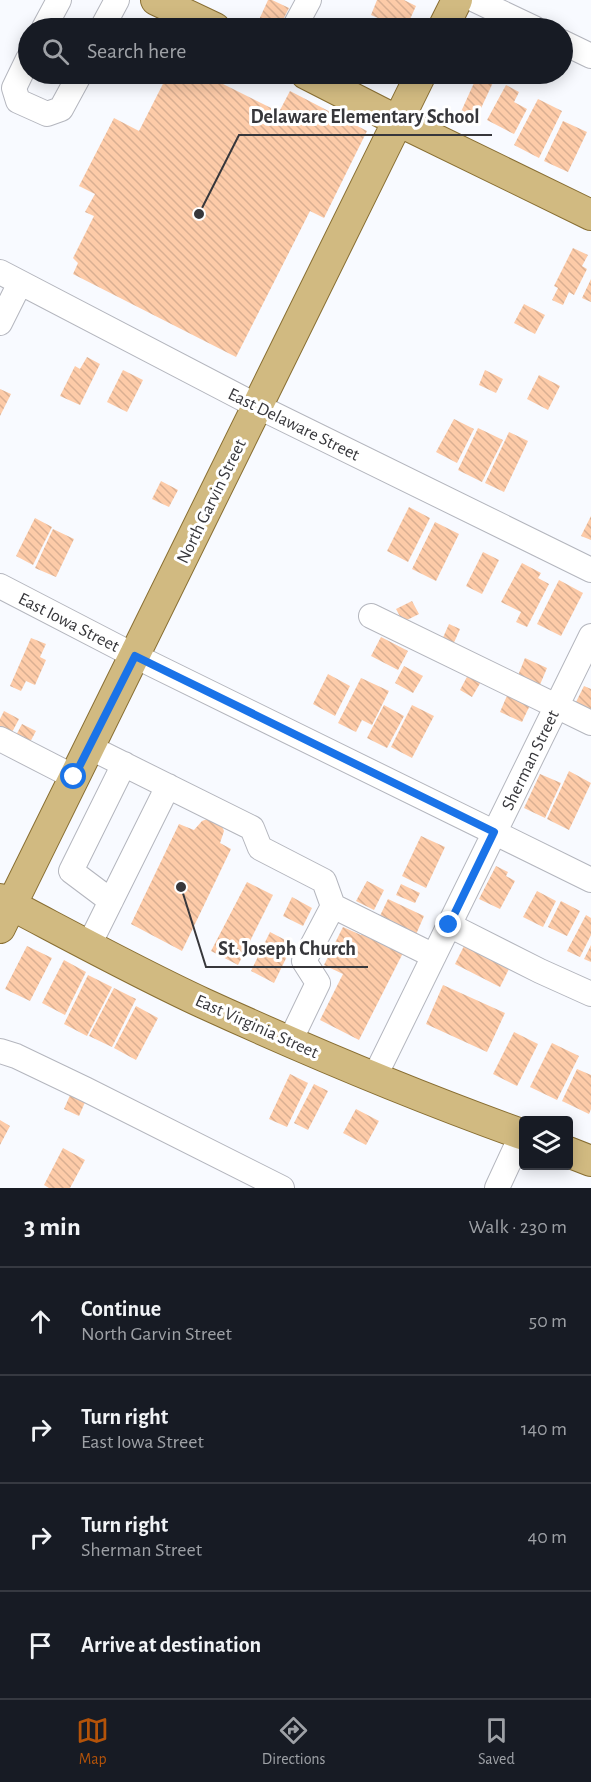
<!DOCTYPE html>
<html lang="en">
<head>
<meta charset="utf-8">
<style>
  :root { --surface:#171b24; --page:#242831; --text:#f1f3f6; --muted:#9ea1a6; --line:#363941; --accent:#b45309 }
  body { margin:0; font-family:"Alegreya Sans",sans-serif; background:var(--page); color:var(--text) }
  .controls { position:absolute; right:18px; bottom:18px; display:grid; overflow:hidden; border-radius:6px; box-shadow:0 3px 15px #0003 }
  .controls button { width:54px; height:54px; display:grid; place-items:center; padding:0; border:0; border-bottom:2px solid var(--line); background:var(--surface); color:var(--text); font:30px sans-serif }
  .stop { position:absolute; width:18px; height:18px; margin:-14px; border:4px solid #1a73e8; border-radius:50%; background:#fff }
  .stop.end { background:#1a73e8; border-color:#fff; box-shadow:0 2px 6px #0008 }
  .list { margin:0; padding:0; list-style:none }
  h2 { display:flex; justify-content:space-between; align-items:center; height:78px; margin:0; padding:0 24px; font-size:26px }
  h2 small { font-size:20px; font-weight:400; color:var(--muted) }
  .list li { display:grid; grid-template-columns:39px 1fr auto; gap:18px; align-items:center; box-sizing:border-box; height:108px; padding:0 24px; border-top:2px solid var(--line) }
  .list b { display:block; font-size:22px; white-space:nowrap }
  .list p { margin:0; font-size:20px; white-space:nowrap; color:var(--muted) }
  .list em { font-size:20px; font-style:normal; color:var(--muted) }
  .icon { flex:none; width:33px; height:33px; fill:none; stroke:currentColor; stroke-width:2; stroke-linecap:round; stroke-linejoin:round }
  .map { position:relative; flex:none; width:591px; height:1188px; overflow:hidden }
  .search { position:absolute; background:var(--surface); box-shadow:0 3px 15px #0003; left:18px; right:18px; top:18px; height:66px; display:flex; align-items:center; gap:15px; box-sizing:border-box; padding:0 21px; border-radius:33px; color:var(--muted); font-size:22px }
  .sheet { height:510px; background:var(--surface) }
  nav { display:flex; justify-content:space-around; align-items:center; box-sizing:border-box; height:84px; border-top:2px solid var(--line); background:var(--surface); font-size:16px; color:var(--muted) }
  nav a { display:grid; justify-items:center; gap:3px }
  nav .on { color:var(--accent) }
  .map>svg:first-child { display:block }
  .building { fill:url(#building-back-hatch) }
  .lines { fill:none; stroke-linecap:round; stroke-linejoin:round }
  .minor-casing { stroke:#b4b6be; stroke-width:26 }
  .major-casing { stroke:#886e32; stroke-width:32 }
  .minor { stroke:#fff; stroke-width:24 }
  .major { stroke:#d1ba81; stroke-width:30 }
  .route { stroke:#1a73e8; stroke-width:8 }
  .labels { text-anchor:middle; stroke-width:6; stroke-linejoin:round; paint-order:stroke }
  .street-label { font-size:18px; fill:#37373b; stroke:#fff }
  .leader { fill:none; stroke:#37373b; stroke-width:2 }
  .callout-dot { fill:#37373b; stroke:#fff; stroke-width:2 }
  .callout-label { font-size:20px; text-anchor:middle; font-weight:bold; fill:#37373b; stroke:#fff; stroke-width:6; stroke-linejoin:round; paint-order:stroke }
</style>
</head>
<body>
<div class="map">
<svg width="591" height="1188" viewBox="0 0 591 1188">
  <defs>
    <pattern id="building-back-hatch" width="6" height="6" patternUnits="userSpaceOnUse" patternTransform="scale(1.5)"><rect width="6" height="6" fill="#fdcba8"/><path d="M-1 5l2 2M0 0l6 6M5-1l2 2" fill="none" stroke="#d9af92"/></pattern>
  </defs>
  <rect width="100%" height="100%" fill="#f8faff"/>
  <path class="building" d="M 268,0 L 272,0 L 289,8 L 279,28 L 273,28 L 258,22 Z
    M 377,0 L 404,0 L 416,6 L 406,28 L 401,28 L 371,15 Z
    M 168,74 L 203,74 L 279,112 L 290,91 L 367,131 L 324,218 L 310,211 L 236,357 L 73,274 L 78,263 L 73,258 L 94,216 L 85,212 L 95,194 L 79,186 L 114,118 L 139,131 Z
    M 478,74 L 497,74 L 475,121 L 460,114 Z
    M 506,85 L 519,92 L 514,102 L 527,109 L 514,134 L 487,120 Z
    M 538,99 L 562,111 L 539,158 L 514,145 Z
    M 563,121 L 587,132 L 568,172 L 544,161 Z
    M 573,248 L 588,255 L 582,266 L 587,269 L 574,295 L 569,292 L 563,305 L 552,300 L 558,288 L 554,286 Z
    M 591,279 L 591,302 L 582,298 Z
    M 524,304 L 545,315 L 535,334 L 514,323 Z
    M 87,357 L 100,364 L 80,405 L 60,396 L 75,366 L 80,369 Z
    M 123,370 L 143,380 L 127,412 L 107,402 Z
    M 485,370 L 503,379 L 496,393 L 479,385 Z
    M 539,375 L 560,386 L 548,410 L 527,399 Z
    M 0,389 L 11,394 L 0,416 Z
    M 454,419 L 474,429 L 457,463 L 436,452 Z
    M 478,428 L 503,440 L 482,482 L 458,470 Z
    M 509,432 L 528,441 L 504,492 L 485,483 Z
    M 161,481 L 178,490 L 169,507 L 152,499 Z
    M 409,507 L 430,518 L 408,562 L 387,551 Z
    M 591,516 L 591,540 L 581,536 Z
    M 35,518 L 52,527 L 33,565 L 16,556 Z
    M 435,522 L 459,534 L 436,581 L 412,569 Z
    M 53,529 L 74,539 L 56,577 L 35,568 Z
    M 483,552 L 499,560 L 482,594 L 466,586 Z
    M 522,563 L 541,573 L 538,578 L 549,584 L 527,627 L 516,622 L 521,612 L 501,602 Z
    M 559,580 L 583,593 L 561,636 L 537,624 Z
    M 412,601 L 419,614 L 403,622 L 396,609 Z
    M 449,624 L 460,629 L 452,647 L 441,642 Z
    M 381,637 L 408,651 L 398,670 L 371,656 Z
    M 31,638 L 46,644 L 40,657 L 46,660 L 35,685 L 26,681 L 21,691 L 10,686 Z
    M 525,658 L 547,668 L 539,687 L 517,678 Z
    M 404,666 L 423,676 L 413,693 L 395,683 Z
    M 469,673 L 482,680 L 472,697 L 460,690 Z
    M 328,674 L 350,686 L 335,716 L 313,704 Z
    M 361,678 L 389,691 L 372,725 L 362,720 L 356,732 L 338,723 Z
    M 584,686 L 591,689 L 591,717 L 573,708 Z
    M 509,691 L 532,701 L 522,722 L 500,712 Z
    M 384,705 L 404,716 L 387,748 L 367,738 Z
    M 412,705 L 434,716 L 412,758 L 391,747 Z
    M 4,711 L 19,719 L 10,736 L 0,730 L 0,719 Z
    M 22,724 L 36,731 L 28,746 L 14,739 Z
    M 569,771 L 591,783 L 569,830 L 547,819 Z
    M 540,774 L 561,783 L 545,818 L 524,808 Z
    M 210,818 L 220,822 L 224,831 L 220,843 L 231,849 L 182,951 L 131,924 L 179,824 L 194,830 L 202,821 Z
    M 421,836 L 445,847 L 426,888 L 402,876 Z
    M 496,866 L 508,872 L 506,876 L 515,881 L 500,909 L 479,899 Z
    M 367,881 L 384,890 L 374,910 L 356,901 Z
    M 247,882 L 273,895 L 238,965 L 211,951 Z
    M 401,884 L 420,893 L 415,903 L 396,895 Z
    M 537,891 L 556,901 L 543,927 L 523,917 Z
    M 292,897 L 312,908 L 303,926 L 283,916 Z
    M 388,899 L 424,916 L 414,939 L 377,922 Z
    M 561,901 L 580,911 L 567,936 L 548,927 Z
    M 586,915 L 591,918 L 591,935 L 580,957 L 567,951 Z
    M 343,927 L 361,935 L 363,931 L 404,951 L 359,1040 L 320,1020 L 343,974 L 324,965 Z
    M 270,932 L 293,944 L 274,983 L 251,971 Z
    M 466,942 L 511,965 L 500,987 L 455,964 Z
    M 591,945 L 591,962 L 584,959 Z
    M 27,946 L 52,958 L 30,1001 L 5,989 Z
    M 64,960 L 86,972 L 65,1015 L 42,1003 Z
    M 88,975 L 112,987 L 87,1036 L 64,1024 Z
    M 443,985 L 505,1013 L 487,1052 L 426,1024 Z
    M 114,988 L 136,999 L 112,1047 L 89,1036 Z
    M 136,1006 L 158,1018 L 136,1060 L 114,1048 Z
    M 514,1032 L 538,1044 L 517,1086 L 493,1074 Z
    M 552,1043 L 579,1056 L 557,1100 L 530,1087 Z
    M 577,1069 L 591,1075 L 591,1109 L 589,1114 L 562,1101 Z
    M 290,1074 L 308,1083 L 287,1127 L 269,1119 Z
    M 314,1084 L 328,1091 L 308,1130 L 294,1123 Z
    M 71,1093 L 86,1100 L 79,1116 L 64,1109 Z
    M 356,1109 L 379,1121 L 366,1145 L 343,1133 Z
    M 0,1120 L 10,1126 L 0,1145 Z
    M 63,1148 L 85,1160 L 70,1188 L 49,1188 L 44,1185 Z"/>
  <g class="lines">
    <g class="minor-casing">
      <path id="minor" d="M 475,0 L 534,28
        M 44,28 L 59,0
        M 102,28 L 117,0
        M 294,28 L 309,0
        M 562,42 L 591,56
        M 28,59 L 14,88 L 18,101 L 47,114 L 61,109 L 80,74
        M 0,272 L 257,406 L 591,570
        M 0,323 L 20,283
        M 0,586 L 135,656 L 591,880
        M 371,616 L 591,723
        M 0,739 L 74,777
        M 89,747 L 252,828 L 260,848 L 324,881 L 333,906 L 434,956
        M 111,901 L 71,871 L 124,764
        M 449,925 L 540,971 L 591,994
        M 89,945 L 168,786
        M 290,1041 L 318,983 L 304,961 L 333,906
        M 0,1051 L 16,1056 L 85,1089 L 282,1188
        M 374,1078 L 591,636
        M 497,1188 L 522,1134"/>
    </g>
    <g class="major-casing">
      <path id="major" d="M 156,0 L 215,28
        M 443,28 L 457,0
        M 306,74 L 398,121 L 591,215
        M 0,899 C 67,934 134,971 203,1003 C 308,1051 415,1096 524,1135
        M 0,928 L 421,74
        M 568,1152 L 591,1161"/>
    </g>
    <use href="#minor" class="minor"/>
    <use href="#major" class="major"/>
  </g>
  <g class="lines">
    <path class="route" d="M 74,777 L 135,656 L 494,832 L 449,925"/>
  </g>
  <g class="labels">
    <g class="street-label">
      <text transform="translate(294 424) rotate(26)" y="6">East Delaware Street</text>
      <text transform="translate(211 501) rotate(-64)" y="6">North Garvin Street</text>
      <text transform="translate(69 622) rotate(27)" y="6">East Iowa Street</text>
      <text transform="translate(530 760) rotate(-64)" y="6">Sherman Street</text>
      <text transform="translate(257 1026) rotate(24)" y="6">East Virginia Street</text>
    </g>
  </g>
  <path class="leader" d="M199 214L239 135H492M181 887L206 967H368"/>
  <g class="callout-dot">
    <circle cx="199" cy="214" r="6"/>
    <circle cx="181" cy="887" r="6"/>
  </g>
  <g class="callout-label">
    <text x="365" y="123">Delaware Elementary School</text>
    <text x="287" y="955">St. Joseph Church</text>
  </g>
</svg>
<div class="controls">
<button><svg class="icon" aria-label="layers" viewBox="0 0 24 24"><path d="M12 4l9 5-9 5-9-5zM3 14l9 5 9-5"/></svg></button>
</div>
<div class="stop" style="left:74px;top:777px"></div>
<div class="stop end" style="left:449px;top:925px"></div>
<div class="search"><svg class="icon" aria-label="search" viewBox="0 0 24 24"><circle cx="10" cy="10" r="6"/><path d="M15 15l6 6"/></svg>Search here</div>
</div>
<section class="sheet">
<h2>3 min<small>Walk · 230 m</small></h2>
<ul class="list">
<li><svg class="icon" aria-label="ahead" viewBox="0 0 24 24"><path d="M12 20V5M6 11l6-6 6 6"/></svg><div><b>Continue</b><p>North Garvin Street</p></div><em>50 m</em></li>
<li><svg class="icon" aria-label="right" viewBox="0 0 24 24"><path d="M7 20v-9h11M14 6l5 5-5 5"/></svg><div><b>Turn right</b><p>East Iowa Street</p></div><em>140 m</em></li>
<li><svg class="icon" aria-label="right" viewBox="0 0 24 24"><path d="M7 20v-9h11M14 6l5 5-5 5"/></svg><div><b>Turn right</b><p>Sherman Street</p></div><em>40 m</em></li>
<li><svg class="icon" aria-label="arrive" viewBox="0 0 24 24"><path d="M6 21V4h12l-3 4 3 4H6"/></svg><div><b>Arrive at destination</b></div></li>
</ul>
</section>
<nav>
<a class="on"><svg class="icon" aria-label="map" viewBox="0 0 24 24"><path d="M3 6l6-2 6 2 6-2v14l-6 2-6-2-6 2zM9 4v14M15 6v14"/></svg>Map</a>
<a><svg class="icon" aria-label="directions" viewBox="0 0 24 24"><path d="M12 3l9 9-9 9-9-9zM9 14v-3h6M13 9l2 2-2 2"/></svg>Directions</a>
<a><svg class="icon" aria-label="saved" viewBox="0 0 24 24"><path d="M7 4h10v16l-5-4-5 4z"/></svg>Saved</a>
</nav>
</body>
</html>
